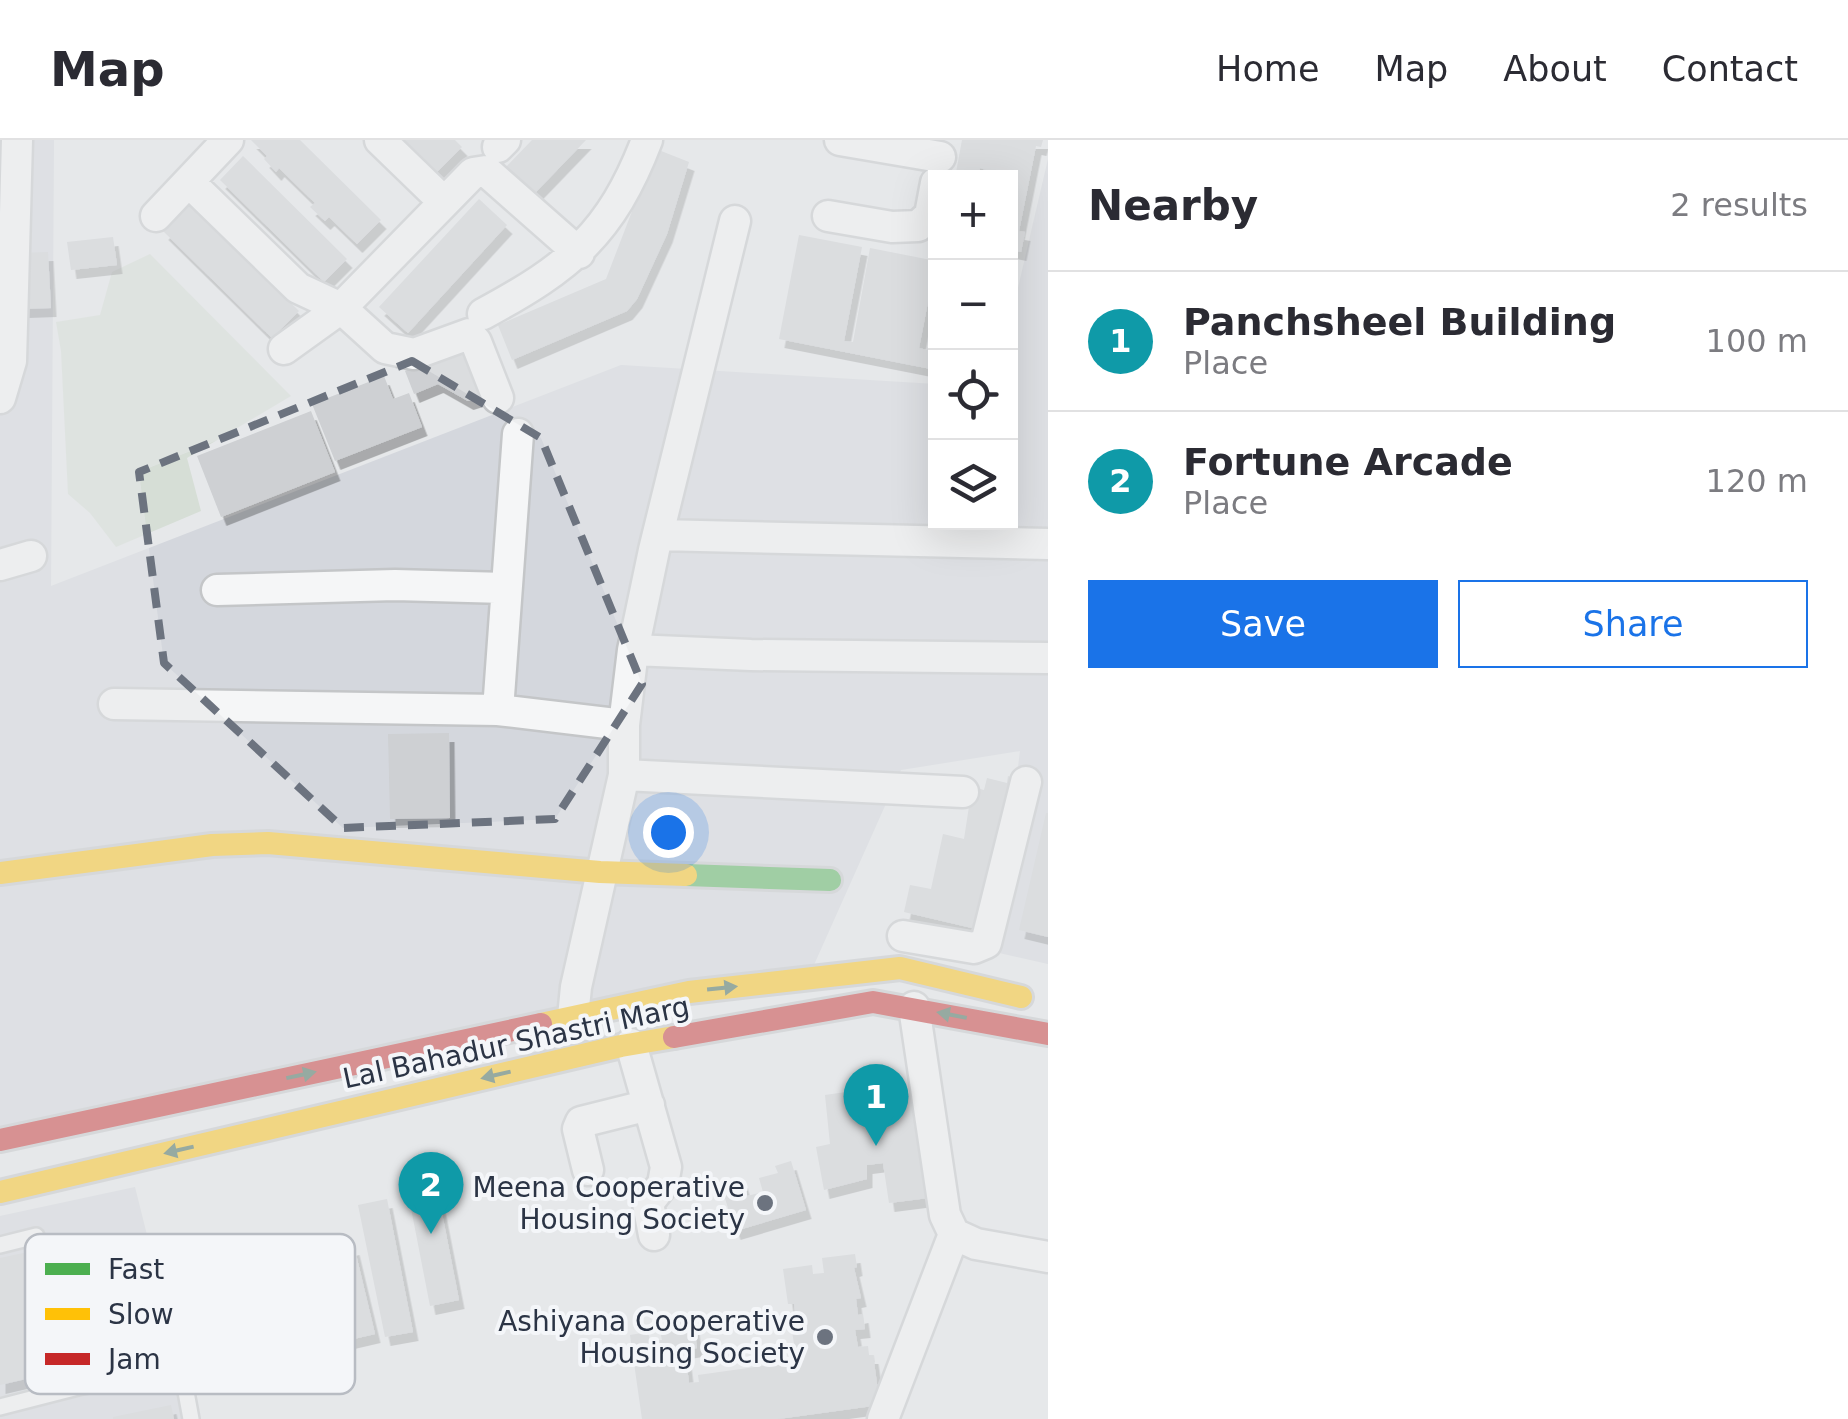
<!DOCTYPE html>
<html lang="en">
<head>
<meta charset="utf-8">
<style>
  :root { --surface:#fff; --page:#f2f2f3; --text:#2b2b33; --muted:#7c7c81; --line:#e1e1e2; --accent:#1a73e8 }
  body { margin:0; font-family:"DejaVu Sans",sans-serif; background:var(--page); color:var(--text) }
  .controls { position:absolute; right:30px; top:30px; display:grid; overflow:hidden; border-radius:0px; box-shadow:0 10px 40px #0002 }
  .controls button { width:90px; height:90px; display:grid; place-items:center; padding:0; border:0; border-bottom:2px solid var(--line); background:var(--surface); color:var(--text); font:50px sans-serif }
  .you { position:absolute; left:668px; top:692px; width:35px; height:35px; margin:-25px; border:8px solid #fff; border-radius:50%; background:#1a73e8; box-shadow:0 0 0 15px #1a73e833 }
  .badge { display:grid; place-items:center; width:65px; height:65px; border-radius:50%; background:var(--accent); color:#fff; font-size:32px; font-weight:700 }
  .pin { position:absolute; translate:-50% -82px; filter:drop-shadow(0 2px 5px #0008) }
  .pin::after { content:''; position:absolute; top:52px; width:35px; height:30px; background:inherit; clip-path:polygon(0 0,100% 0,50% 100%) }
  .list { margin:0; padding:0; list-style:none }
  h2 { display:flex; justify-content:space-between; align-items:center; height:130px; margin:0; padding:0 40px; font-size:42px }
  h2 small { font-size:32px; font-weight:400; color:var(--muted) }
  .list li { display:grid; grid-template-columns:65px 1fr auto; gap:30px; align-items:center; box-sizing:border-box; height:140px; padding:0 40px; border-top:2px solid var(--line) }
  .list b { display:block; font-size:38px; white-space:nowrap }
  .list p { margin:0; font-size:32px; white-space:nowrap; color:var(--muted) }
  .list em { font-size:32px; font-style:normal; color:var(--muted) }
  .actions { display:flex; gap:20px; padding:30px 40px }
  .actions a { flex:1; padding:22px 0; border:2px solid var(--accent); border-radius:0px; text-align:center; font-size:35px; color:var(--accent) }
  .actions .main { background:var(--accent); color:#fff }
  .icon { flex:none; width:55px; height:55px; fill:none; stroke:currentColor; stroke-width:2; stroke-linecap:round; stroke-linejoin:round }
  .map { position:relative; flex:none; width:1048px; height:1279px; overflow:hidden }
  header { display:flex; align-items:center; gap:60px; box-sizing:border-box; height:140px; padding:0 50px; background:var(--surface); border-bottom:2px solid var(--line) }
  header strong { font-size:48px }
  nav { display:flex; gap:55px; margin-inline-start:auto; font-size:35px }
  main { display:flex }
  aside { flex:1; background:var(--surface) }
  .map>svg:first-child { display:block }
  .built { fill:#d4d7dd }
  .green { fill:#d6ded6 }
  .building { fill:#ced0d3; filter:url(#shadow) }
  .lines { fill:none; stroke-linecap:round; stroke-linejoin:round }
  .lane-casing { stroke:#c4c6c8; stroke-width:20 }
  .street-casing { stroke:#c4c6c8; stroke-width:35 }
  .fast-casing { stroke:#c4c6c8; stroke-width:28 }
  .slow-casing { stroke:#c4c6c8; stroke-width:28 }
  .jam-casing { stroke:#c4c6c8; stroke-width:28 }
  .lane { stroke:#f5f6f7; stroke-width:15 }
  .street { stroke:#f5f6f7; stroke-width:30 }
  .fast { stroke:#4caf50; stroke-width:22 }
  .slow { stroke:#ffc107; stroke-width:22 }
  .jam { stroke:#c62828; stroke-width:22 }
  .oneway { fill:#375f49 }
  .marked { fill:none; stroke:#6c737f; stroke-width:8; stroke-dasharray:20 12; stroke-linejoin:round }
  .poi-dot { fill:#6c737f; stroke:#f4f6f9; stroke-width:4 }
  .labels { text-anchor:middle; stroke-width:8; stroke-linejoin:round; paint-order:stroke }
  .street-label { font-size:28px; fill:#2b3445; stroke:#f4f6f9 }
  .poi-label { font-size:28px; fill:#2b3445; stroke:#f4f6f9; text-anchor:end }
  .key { fill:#f4f6f9; stroke:#b8bcc3; stroke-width:2.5 }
  .key-label { font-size:28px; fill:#2b3445 }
</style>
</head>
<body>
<header>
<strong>Map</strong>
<nav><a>Home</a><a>Map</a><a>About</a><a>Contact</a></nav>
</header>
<main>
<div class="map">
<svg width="1048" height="1279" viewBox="0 0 1048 1279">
  <defs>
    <filter id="shadow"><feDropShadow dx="5.5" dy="9" stdDeviation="0" flood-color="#0004"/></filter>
  </defs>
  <rect width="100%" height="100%" fill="#e6e8ea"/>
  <path class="built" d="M 0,0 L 54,0 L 51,446 L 621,225 L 935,244 L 936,382 L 1011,382 L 1011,178 L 1048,19 L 1048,824 L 995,812 L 1020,611 L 901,630 L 813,827 L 0,991 Z
    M 135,1047 L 193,1279 L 0,1279 L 0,1076 Z"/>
  <path class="green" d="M 150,114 L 291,256 L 187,318 L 201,371 L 116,407 L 90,373 L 68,354 L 61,211 L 56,182 L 100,175 L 112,132 Z"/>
  <path class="building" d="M 251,0 L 300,0 L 381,80 L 357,104 L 329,77 L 325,81 L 310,67 L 315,63 L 279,28 L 276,32 L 264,19 L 267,16 Z
    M 404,0 L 455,0 L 462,7 L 437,32 Z
    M 532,0 L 586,0 L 534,54 L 506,27 Z
    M 962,0 L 1043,0 L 1041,7 L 1036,6 L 1019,91 L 1025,92 L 1021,112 L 1011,110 L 1011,38 L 980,28 L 978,38 L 955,38 Z
    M 656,9 L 689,22 L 667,94 L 637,159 L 627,171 L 512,220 L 498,185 L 606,139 Z
    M 243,16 L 347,119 L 324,142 L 220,40 Z
    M 479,59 L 507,85 L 408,193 L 379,167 Z
    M 189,63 L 299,171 L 272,198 L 163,91 Z
    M 799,95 L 862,107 L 844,201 L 853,202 L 870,108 L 936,121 L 919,208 L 927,210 L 936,175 L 936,230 L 779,199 Z
    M 113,97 L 117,125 L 71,130 L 67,102 Z
    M 48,112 L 51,168 L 23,169 L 20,113 Z
    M 470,205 L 490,254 L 468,261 L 438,244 L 414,254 L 405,231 Z
    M 384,236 L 393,259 L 409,253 L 422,287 L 335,321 L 312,264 Z
    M 311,271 L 335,332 L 221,377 L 197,316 Z
    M 449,593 L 450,678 L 390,679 L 388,594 Z
    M 1008,636 L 1019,640 L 989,792 L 904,772 L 910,745 L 931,749 L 943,694 L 964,699 L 972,647 L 984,650 L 987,638 L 1007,643 Z
    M 1046,673 L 1048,673 L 1048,797 L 1019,790 Z
    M 902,945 L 925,975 L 936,1057 L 889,1063 L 883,1023 L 867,1025 L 867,1039 L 824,1050 L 816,1007 L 830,1004 L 825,955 L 853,951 L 855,963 L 876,961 L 874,948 Z
    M 791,1021 L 806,1070 L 735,1091 L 721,1045 L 742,1039 L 747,1056 L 763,1052 L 759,1038 L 778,1033 L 775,1026 Z
    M 432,1022 L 459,1160 L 430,1166 L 403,1027 Z
    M 387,1059 L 413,1192 L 385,1197 L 358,1065 Z
    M 354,1106 L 375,1194 L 289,1214 L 268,1127 Z
    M 28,1112 L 56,1232 L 0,1245 L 0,1118 Z
    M 855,1114 L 857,1127 L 854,1128 L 861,1158 L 856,1159 L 858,1175 L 863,1174 L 865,1189 L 855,1190 L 858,1207 L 868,1206 L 869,1215 L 873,1215 L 880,1265 L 778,1279 L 642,1279 L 630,1195 L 648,1192 L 650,1201 L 662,1200 L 660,1190 L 670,1189 L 669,1181 L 693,1178 L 697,1208 L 685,1210 L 689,1243 L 699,1242 L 698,1235 L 804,1220 L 803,1209 L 795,1210 L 789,1172 L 795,1172 L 794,1164 L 788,1164 L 783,1129 L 812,1125 L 813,1134 L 824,1133 L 822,1118 Z
    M 171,1265 L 174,1279 L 113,1279 L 113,1277 Z"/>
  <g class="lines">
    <g class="lane-casing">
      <path id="lane" d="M 0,1105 L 36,1096 L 78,1247 L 160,1232 L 184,1241 L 191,1279
        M 0,1267 L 78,1247"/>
    </g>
    <g class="street-casing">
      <path id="street" d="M 380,0 L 444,62
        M 840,0 L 940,17
        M 498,7 L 505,0
        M 189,42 L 298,148 L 341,168 L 385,208 L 414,214 L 469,194 L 476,202 L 498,258
        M 156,76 L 228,0
        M 828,76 L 892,87 L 918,86 L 930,75 L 936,43
        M 483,174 C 570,127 611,94 647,0
        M 284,209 L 341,168 L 473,33 L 486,31 L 579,113
        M 0,258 L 11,221 L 17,0
        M 658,395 L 1048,404
        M 0,425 L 31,416
        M 217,450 L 395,445 L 505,448
        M 633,510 L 751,515 L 1048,518
        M 114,564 L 498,570 L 624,585
        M 498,570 L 518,294
        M 624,635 L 963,652
        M 903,796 L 974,808 L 986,803 L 1026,642
        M 914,867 L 945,1075 L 954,1094 L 976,1104 L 1048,1117
        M 573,877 L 576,847 L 624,635 L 624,585 L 633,510 L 654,410 L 735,81
        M 631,904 L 666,1027 L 663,1044 L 648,1063 L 654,1095
        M 588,1030 L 578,989 L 581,982 L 649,965
        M 883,1279 L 954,1094"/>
    </g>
    <g class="fast-casing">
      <path id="fast" d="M 686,735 L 830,740"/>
    </g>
    <g class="slow-casing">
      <path id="slow" d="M 0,733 L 212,705 L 268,703 L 600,732 L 686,735
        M 541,884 L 689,852 L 900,828 L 1021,857
        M 0,1052 L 621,906 L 674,897"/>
    </g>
    <g class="jam-casing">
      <path id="jam" d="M 674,897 L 873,862 L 1048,894
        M 0,1000 L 541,884"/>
    </g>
    <use href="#lane" class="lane"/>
    <use href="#street" class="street"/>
    <use href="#fast" class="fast"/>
    <use href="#slow" class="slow"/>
    <use href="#jam" class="jam"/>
  </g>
  <defs><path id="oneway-solid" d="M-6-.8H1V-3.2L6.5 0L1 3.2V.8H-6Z" transform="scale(2.5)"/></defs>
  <g class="oneway">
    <use href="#oneway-solid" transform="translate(722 848) rotate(-6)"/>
    <use href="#oneway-solid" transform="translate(952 875) rotate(-169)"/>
    <use href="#oneway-solid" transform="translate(301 935) rotate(-12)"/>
    <use href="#oneway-solid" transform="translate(496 935) rotate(167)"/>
    <use href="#oneway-solid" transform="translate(179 1010) rotate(167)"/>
  </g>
  <path d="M0 0H1048V1279H0ZM 412,221 L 541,298 L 642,544 L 555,679 L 343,688 L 164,523 L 139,332 Z" fill="#e6e8ea" fill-opacity=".55" fill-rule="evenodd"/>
  <path class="marked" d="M 412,221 L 541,298 L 642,544 L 555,679 L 343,688 L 164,523 L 139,332 Z"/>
  <g class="poi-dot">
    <circle cx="765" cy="1063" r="10"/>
    <circle cx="825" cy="1197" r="10"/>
  </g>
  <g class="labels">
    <g class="street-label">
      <text transform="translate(516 902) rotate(-12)" y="10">Lal Bahadur Shastri Marg</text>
    </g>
    <g class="poi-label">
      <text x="745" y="1057">Meena Cooperative<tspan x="745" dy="32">Housing Society</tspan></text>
      <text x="805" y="1191">Ashiyana Cooperative<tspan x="805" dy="32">Housing Society</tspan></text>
    </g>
  </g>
  <rect x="25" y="1094" width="330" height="160" rx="15" class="key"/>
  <rect x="45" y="1123" width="45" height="12" fill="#4caf50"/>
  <rect x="45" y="1168" width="45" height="12" fill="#ffc107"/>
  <rect x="45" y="1213" width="45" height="12" fill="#c62828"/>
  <g class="key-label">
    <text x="108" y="1139">Fast</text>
    <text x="108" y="1184">Slow</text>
    <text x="108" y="1229">Jam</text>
  </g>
</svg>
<div class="controls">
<button>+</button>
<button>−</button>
<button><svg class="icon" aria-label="locate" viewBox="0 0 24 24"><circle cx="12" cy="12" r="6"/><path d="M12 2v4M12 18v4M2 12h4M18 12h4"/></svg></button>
<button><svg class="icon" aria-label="layers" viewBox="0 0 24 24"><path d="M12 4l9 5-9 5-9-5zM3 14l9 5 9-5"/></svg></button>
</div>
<div class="you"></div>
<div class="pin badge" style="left:876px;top:1006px;background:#0f9aa8">1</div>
<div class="pin badge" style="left:431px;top:1094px;background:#0f9aa8">2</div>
</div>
<aside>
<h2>Nearby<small>2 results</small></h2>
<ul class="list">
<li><span class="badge" style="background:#0f9aa8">1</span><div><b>Panchsheel Building</b><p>Place</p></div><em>100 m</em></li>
<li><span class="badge" style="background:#0f9aa8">2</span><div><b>Fortune Arcade</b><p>Place</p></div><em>120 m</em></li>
</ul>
<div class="actions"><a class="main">Save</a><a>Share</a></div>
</aside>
</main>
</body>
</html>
